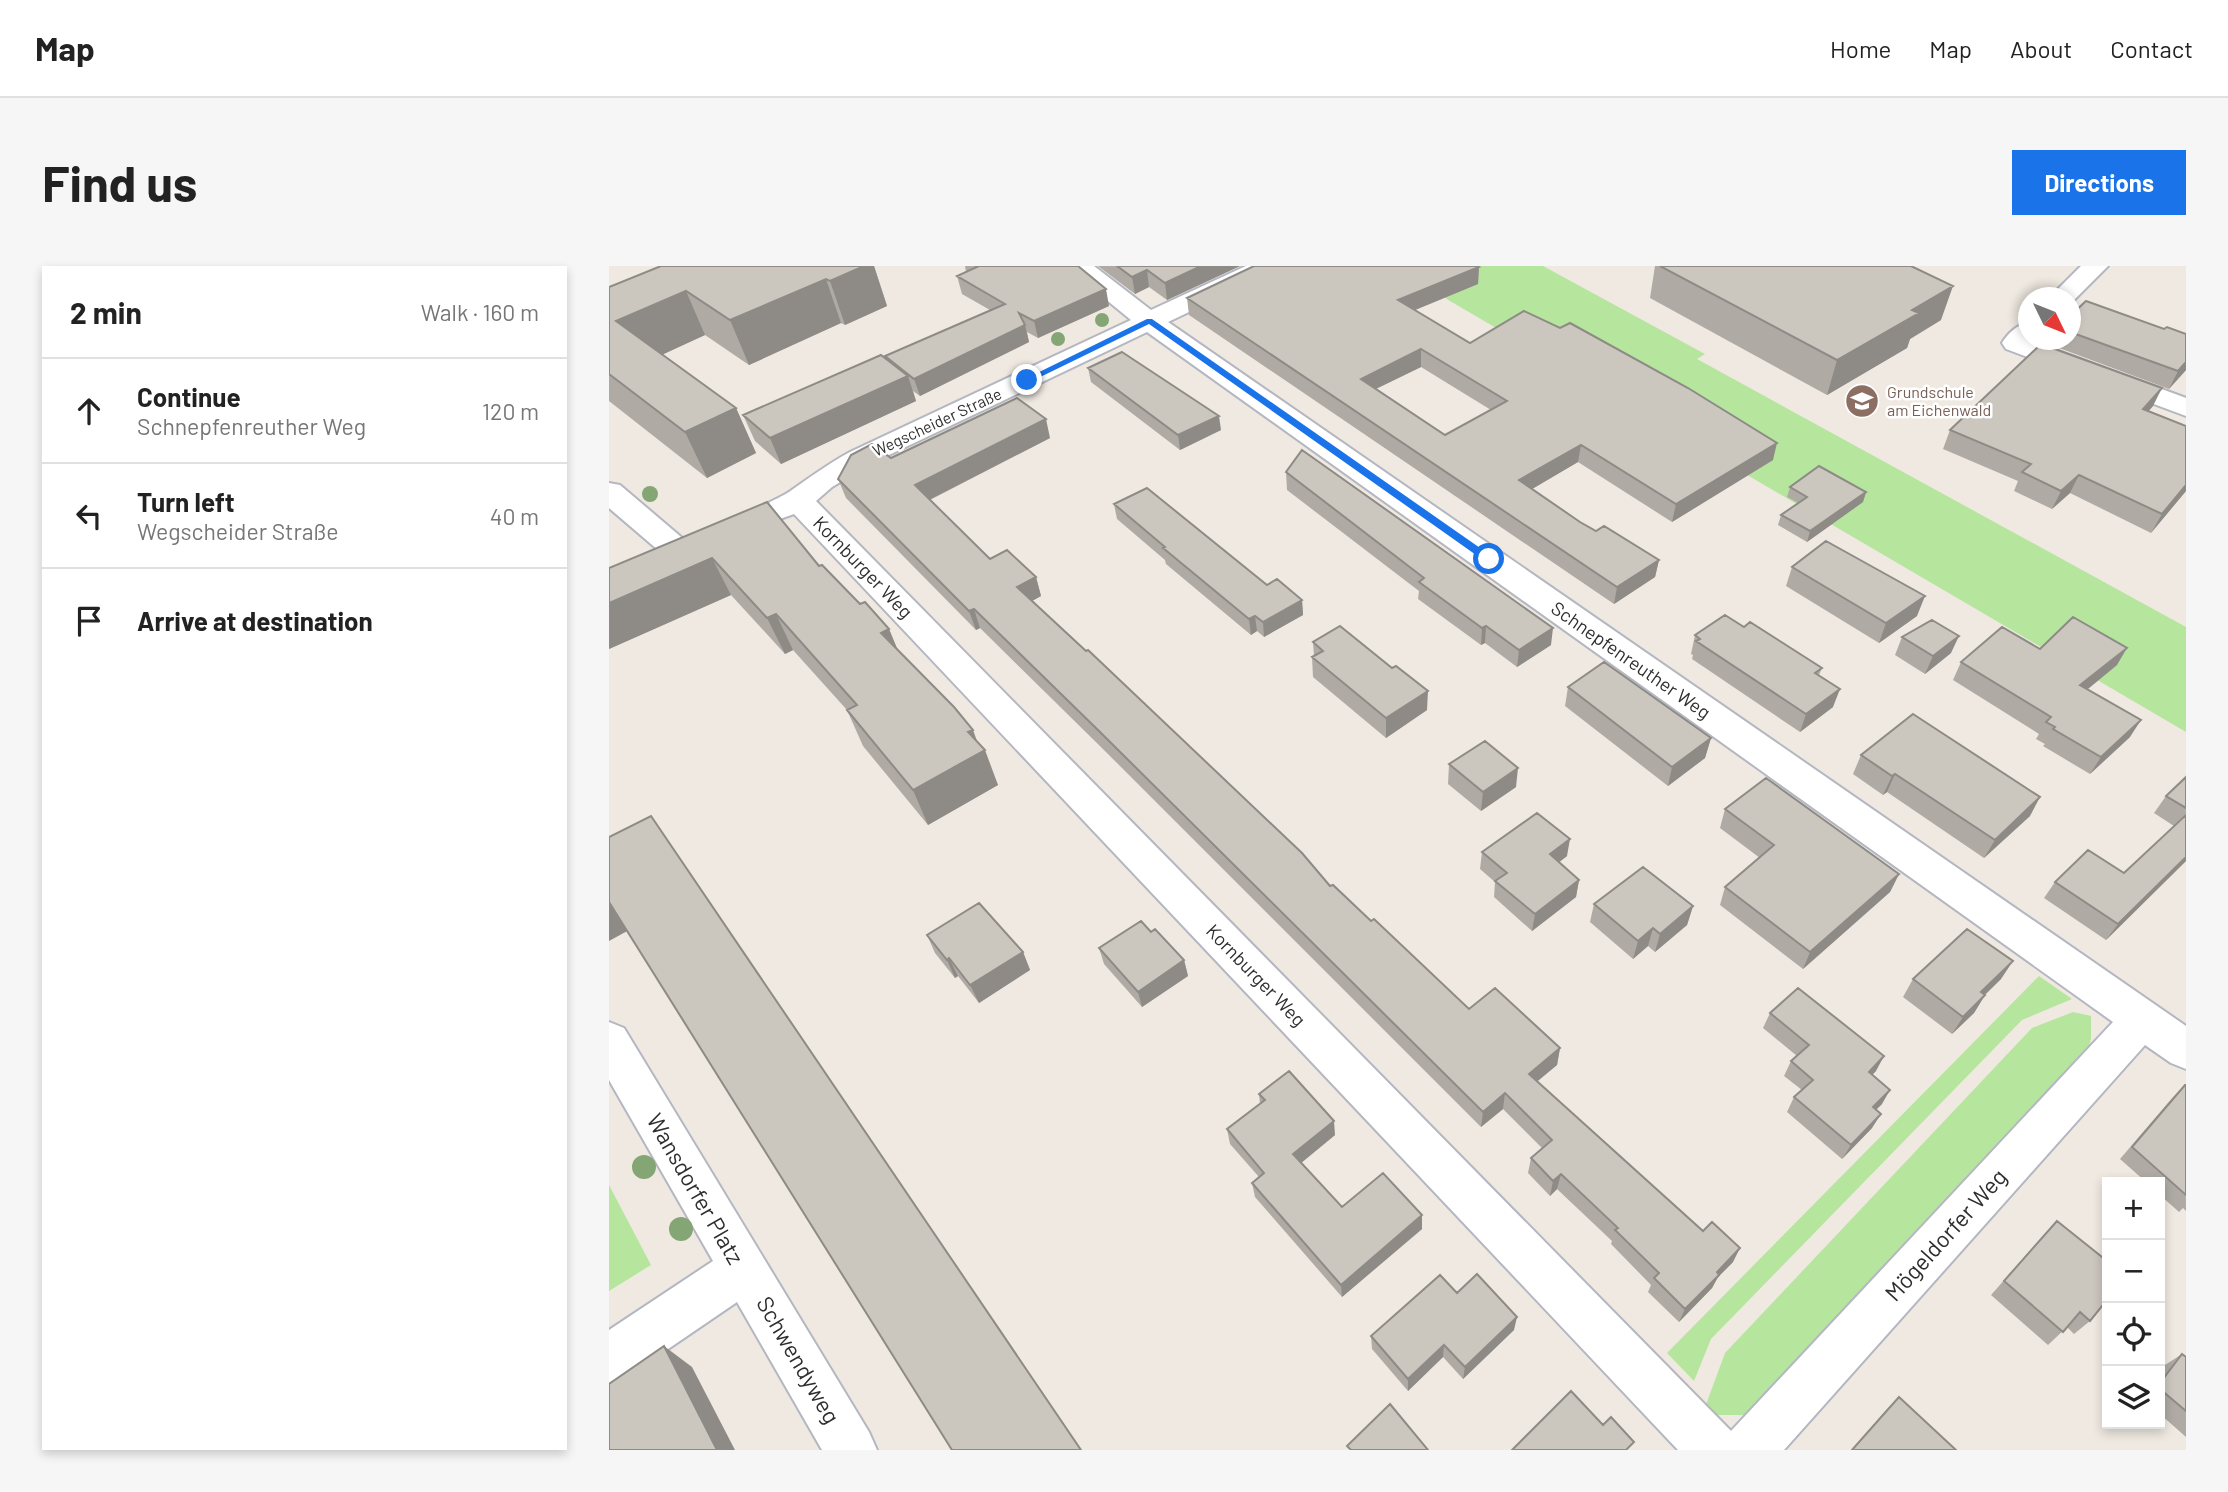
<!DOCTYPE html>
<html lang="en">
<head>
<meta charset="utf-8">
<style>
  :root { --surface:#fff; --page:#f6f6f6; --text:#222; --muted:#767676; --line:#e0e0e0; --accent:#1a73e8 }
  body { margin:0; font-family:Barlow,sans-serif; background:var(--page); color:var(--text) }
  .controls { position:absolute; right:21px; bottom:21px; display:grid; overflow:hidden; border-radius:0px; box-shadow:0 4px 10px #0003 }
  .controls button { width:63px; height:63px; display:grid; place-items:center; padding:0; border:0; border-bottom:2px solid var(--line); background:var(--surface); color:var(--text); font:35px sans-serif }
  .compass { position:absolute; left:1409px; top:21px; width:63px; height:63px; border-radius:50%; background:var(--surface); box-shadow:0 4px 10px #0003; rotate:133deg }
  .stop { position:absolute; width:21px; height:21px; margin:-16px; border:5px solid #1a73e8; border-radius:50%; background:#fff }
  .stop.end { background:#1a73e8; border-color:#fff; box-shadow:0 2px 7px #0008 }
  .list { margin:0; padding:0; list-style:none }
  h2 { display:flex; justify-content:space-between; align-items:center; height:91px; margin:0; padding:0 28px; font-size:30px }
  h2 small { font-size:23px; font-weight:400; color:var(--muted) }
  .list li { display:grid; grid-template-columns:46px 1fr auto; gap:21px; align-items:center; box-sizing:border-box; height:105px; padding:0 28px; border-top:2px solid var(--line) }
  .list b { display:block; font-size:26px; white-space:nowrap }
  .list p { margin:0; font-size:23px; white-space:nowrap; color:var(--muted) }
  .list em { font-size:23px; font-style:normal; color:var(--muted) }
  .icon { flex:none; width:38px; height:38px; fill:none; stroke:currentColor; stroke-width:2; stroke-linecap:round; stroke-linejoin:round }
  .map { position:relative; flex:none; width:1577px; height:1184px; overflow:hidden; border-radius:0px }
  header { display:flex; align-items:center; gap:42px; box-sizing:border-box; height:98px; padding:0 35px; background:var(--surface); border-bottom:2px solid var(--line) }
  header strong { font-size:33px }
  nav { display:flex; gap:38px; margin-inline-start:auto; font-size:24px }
  .intro { display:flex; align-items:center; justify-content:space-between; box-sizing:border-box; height:168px; padding:0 42px }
  h1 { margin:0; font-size:49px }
  .button { padding:18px 32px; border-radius:0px; background:var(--accent); color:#fff; font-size:24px; font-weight:700 }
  main { display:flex; gap:42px; padding:0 42px }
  aside { flex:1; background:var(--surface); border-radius:0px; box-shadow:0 4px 10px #0003 }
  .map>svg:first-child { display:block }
  .green { fill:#b6e59e }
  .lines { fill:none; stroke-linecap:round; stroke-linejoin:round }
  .minor-casing { stroke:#b4b7c1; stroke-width:4 }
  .minor { fill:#fff; fill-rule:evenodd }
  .tree { fill:#84a574 }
  .wall { fill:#afaba4; fill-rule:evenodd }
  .shaded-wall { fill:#8e8b86 }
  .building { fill:#cbc7bf; stroke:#8e8b86; stroke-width:2; fill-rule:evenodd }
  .route { fill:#1a73e8 }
  .labels { text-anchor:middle; stroke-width:5; stroke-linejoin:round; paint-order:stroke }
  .far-education-label { font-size:16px; fill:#785e54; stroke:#fff; text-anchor:start }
  .far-street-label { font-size:16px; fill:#2e2e2e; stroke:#fff }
  .street-label { font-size:19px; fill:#2e2e2e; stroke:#fff }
  .near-street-label { font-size:23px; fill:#2e2e2e; stroke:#fff }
</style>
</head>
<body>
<header>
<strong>Map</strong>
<nav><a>Home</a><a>Map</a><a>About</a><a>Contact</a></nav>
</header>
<div class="intro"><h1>Find us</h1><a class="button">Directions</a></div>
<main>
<aside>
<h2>2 min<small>Walk · 160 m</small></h2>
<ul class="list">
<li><svg class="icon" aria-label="ahead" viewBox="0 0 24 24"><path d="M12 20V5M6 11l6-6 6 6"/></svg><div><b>Continue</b><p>Schnepfenreuther Weg</p></div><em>120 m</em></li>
<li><svg class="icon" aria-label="left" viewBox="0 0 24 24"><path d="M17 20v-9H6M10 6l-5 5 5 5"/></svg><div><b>Turn left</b><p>Wegscheider Straße</p></div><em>40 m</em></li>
<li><svg class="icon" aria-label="arrive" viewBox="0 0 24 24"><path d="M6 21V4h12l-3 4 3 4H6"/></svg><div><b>Arrive at destination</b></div></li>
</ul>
</aside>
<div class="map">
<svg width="1577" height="1184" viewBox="0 0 1577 1184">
  <rect width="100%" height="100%" fill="#efe9e1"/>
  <path class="green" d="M 789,0 L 934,0 L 1096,88 L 1088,93 L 1577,361 L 1577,466 L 841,35 Z
    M 1430,710 L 1463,733 L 1413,754 L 1102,1073 L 1085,1115 L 1058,1087 Z
    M 1464,746 L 1482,750 L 1482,773 L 1476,794 L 1147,1149 L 1109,1149 L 1095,1144 L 1116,1087 L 1423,762 Z
    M 0,919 L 42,999 L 0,1025 Z"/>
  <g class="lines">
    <g class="minor-casing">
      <path id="minor" d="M 456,0 L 485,0 L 542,44 L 637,0 L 670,0 L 666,5 L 559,56 L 1577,760 L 1577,803 L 1562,797 L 1536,779 L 1175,1184 L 1069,1184 L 185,248 L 168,254 L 157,251 L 153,244 C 159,234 170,233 180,226 C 200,212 219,198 241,186 L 522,54 ZM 538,66 L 1504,756 L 1122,1165 L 207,235 L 223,221 L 261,198 Z
        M 1472,0 L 1499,0 L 1462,37 L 1462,32 L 1440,32 Z
        M 1420,56 L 1420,74 L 1577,132 L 1577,150 L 1397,83 L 1393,77 C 1399,67 1408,59 1420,56 Z
        M 0,217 L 11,219 L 78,276 L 83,283 L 78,290 L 67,293 L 56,290 L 0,242 Z
        M 0,756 L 15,762 L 260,1166 L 268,1184 L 213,1184 L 128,1036 L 18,1111 L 0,1118 L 0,1064 L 104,995 L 0,814 Z"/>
    </g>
    <use href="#minor" class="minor"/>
  </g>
  <g class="tree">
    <circle cx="493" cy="54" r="7"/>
    <circle cx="449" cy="73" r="7"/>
    <circle cx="41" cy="228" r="8"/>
    <circle cx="35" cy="901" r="12"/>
    <circle cx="72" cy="963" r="12"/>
  </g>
  <path class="wall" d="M 52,0 L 265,0 L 278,40 L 236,59 L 232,57 L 140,99 L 96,69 L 53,88 L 127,142 L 147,187 L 98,212 L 0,135 L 0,21 Z
    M 356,0 L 469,0 L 500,40 L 429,72 L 418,66 L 420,76 L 311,130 L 304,125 L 307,135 L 172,198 L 146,175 L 134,149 L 277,93 L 276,90 L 381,44 L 353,28 L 348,10 L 357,6 Z
    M 489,0 L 631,0 L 558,34 L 540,21 L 526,28 Z
    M 1046,0 L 1302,0 L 1332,54 L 1301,73 L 1298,82 L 1218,129 L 1041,32 Z
    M 870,1 L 869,18 L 806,44 L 861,77 L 1164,194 L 1063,256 L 969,196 L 923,223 L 971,256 L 987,265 L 1050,294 L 1046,311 L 1005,338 L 580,49 L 578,32 ZM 812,101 L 882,144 L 836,169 L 767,123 Z
    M 1461,50 L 1555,63 L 1577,104 L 1560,123 L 1442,79 L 1444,74 L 1461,74 Z
    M 479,102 L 612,164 L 571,184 L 482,116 Z
    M 1544,140 L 1539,146 L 1577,225 L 1542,267 L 1461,227 L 1443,243 L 1405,225 L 1409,215 L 1334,183 L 1341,164 Z
    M 441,172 L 321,234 L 381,293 L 427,311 L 432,330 L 423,335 L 721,620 L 762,655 L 860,743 L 951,782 L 948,799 L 928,815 L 1124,996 L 1109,1011 L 1103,1022 L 1070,1056 L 1039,1026 L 1042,1019 L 1002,978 L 1003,975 L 948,923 L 941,930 L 919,907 L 922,892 L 933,882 L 894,843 L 872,861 L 496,485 L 371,362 L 367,364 L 237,232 L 229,213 L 282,192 Z
    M 677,206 L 942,379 L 908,401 L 876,377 L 872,379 L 809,333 L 810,325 L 678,224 Z
    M 1181,221 L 1257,226 L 1254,236 L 1198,276 L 1169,259 L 1172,249 L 1189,237 L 1178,231 Z
    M 158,236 L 210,300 L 280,363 L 288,383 L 369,476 L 389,519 L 319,559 L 254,480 L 238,444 L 184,384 L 176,388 L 122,329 L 0,383 Z
    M 505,238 L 658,319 L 693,334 L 694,349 L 655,371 L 648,365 L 642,369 L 557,298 L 556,294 L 508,253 Z
    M 1183,301 L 1308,350 L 1270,377 L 1177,320 Z
    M 1135,361 L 1213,402 L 1210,409 L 1224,441 L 1191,466 L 1083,393 L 1084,389 L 1082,388 L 1086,369 Z
    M 1293,371 L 1342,387 L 1316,408 L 1286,389 Z
    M 704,376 L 818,444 L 777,472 L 704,411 L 703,391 L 705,390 Z
    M 1431,383 L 1508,399 L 1478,423 L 1521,471 L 1481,508 L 1434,480 L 1436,478 L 1427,473 L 1430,468 L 1344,414 L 1352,396 Z
    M 959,421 L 1102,472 L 1096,492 L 1059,520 L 956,440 Z
    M 1252,489 L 1421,550 L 1375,592 L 1278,526 L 1274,529 L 1244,508 Z
    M 840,498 L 907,521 L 872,545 L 839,518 Z
    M 1577,511 L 1577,595 L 1497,674 L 1435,632 L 1446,616 L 1515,607 L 1565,560 L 1545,547 L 1557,530 Z
    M 1116,543 L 1290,608 L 1281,626 L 1194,703 L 1111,639 L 1116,621 L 1151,592 L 1111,562 Z
    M 873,586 L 958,590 L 950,596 L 970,614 L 967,631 L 923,665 L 885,631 L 886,616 L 871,603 Z
    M 985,638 L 1084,640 L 1078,659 L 1046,686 L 1039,680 L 1024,693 L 981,656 Z
    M 542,666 L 575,694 L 579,710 L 533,741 L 495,698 L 490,682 Z
    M 318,669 L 414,686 L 421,704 L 370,737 L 349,710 L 346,712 L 326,687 Z
    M 1304,713 L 1392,713 L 1376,729 L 1365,747 L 1343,768 L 1294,731 Z
    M 1161,747 L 1267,805 L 1263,809 L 1273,838 L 1267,844 L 1263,862 L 1233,893 L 1178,846 L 1185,831 L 1193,824 L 1175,810 L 1182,795 L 1188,790 L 1154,762 Z
    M 1576,819 L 1577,945 L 1574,942 L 1570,946 L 1551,929 L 1551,916 L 1537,916 L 1511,893 L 1564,831 Z
    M 650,828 L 726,869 L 692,897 L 733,941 L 813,963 L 733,1031 L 646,931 L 643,917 L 650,911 L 621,878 L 618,863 L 651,838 Z
    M 1448,955 L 1481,1055 L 1465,1068 L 1458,1061 L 1439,1079 L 1382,1029 L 1434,970 Z
    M 848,1027 L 905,1064 L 854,1113 L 834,1091 L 799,1125 L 763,1083 L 762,1070 Z
    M 1573,1088 L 1577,1091 L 1577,1171 L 1551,1148 L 1551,1106 L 1556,1099 Z
    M 1290,1131 L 1347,1184 L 1242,1184 L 1278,1143 Z"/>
  <path class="shaded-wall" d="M 255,0 L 265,0 L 278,40 L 236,59 L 221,15 Z
    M 592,0 L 631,0 L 558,34 L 556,17 Z
    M 870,1 L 869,18 L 789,51 L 789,34 Z
    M 538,4 L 540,21 L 526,28 L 523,11 Z
    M 217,13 L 232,57 L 140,99 L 121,54 Z
    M 1344,20 L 1332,54 L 1301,73 L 1298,82 L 1218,129 L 1228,94 L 1303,44 Z
    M 497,23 L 500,40 L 429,72 L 425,55 Z
    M 77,25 L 96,69 L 29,100 L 7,55 Z
    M 416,59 L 420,76 L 311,130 L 305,113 Z
    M 812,83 L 812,101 L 752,130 L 752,113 Z
    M 1577,96 L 1577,104 L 1560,123 L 1569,105 Z
    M 299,110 L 307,135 L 172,198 L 161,172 Z
    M 1553,122 L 1544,140 L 1524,162 L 1534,143 Z
    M 127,142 L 147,187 L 98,212 L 76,166 Z
    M 610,150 L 612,164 L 571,184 L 569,169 Z
    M 437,153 L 441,172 L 312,238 L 306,219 Z
    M 1168,177 L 1164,194 L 1063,256 L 1067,238 Z
    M 972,179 L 969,196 L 908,232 L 910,214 Z
    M 1470,209 L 1461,227 L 1443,243 L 1452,225 Z
    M 1577,219 L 1577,225 L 1542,267 L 1553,248 Z
    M 1257,226 L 1254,236 L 1198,276 L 1201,265 Z
    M 103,292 L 122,329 L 0,383 L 0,337 Z
    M 1050,294 L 1046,311 L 1005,338 L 1008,321 Z
    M 427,311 L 432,330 L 414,340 L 408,321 Z
    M 1316,330 L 1308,350 L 1270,377 L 1277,357 Z
    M 693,334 L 694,349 L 655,371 L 654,356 Z
    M 365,343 L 371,362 L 367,364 L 360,345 Z
    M 167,348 L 184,384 L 176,388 L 158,352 Z
    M 646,350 L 648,365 L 642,369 L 640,353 Z
    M 877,360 L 876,377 L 872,379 L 873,362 Z
    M 944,362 L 942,379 L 908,401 L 910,384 Z
    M 280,363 L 295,399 L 272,367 Z
    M 1350,370 L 1342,387 L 1316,408 L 1324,390 Z
    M 1518,382 L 1508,399 L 1462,437 L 1471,419 Z
    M 1231,423 L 1224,441 L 1191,466 L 1197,448 Z
    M 819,425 L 818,444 L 777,472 L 777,452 Z
    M 1532,454 L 1521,471 L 1481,508 L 1492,491 Z
    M 364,464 L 372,486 L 376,484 L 389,519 L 319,559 L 304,524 L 359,466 Z
    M 1102,472 L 1096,492 L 1059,520 L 1063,501 Z
    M 909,502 L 907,521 L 872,545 L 874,526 Z
    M 1286,508 L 1278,526 L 1274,529 L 1283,510 Z
    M 1431,531 L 1421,550 L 1375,592 L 1386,574 Z
    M 961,573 L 958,590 L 939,605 L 941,588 Z
    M 1577,591 L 1577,595 L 1497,674 L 1509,658 Z
    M 1290,608 L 1281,626 L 1194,703 L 1201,686 Z
    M 970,614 L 967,631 L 923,665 L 926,648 Z
    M 0,635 L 22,663 L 0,675 Z
    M 1084,640 L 1078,659 L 1046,686 L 1051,668 Z
    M 1044,662 L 1039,680 L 1024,693 L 1029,675 Z
    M 414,686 L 421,704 L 370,737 L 361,719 Z
    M 340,692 L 349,710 L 346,712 L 338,694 Z
    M 575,694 L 579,710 L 533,741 L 529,726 Z
    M 1404,695 L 1392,713 L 1361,743 L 1372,726 Z
    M 1376,729 L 1365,747 L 1343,768 L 1354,751 Z
    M 951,782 L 948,799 L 918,824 L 920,808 Z
    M 1275,790 L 1267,805 L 1251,821 L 1260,806 Z
    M 1281,824 L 1273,838 L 1255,855 L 1264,841 Z
    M 896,827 L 894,843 L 872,861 L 874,846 Z
    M 1272,848 L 1263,862 L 1233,893 L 1242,879 Z
    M 725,855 L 726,869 L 686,902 L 684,888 Z
    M 952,908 L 948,923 L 941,930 L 944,915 Z
    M 813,949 L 813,963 L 733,1031 L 732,1019 Z
    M 1131,982 L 1124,996 L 1109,1011 L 1103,1022 L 1070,1056 L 1076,1043 L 1108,1006 Z
    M 908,1051 L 905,1064 L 854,1113 L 856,1101 Z
    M 835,1079 L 834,1091 L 799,1125 L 799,1113 Z
    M 55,1080 L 83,1101 L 126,1184 L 108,1184 Z"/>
  <path class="building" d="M 52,0 L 255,0 L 221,15 L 217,13 L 121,54 L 77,25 L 7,55 L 127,142 L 76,166 L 0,108 L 0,21 Z
    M 366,0 L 469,0 L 497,23 L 425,55 L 410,47 L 416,59 L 305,113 L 276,90 L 396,38 L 348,10 L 368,1 Z
    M 508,0 L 592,0 L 556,17 L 538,4 L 523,11 Z
    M 645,0 L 868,0 L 870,1 L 789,34 L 861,77 L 915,45 L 951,62 L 961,57 L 1079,122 L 1168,177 L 1067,238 L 972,179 L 910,214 L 971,256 L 987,265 L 995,260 L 1050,294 L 1008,321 L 578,32 ZM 812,83 L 898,135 L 836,169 L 752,113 Z
    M 1051,0 L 1302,0 L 1344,20 L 1303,44 L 1310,47 L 1228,94 Z
    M 1477,35 L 1555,63 L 1558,61 L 1577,68 L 1577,96 L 1569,105 L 1461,66 L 1461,50 Z
    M 1432,78 L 1553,122 L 1534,143 L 1577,160 L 1577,219 L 1553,248 L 1470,209 L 1452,225 L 1413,206 L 1422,198 L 1341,164 Z
    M 513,86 L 610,150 L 569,169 L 479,102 Z
    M 272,89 L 299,110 L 161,172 L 134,149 Z
    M 408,132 L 437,153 L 306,219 L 381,293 L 398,284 L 427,311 L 408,321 L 477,385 L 479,384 L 693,587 L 721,620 L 724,619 L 762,655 L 765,653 L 860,743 L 886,722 L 951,782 L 920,808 L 1094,965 L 1103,956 L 1131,982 L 1108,1006 L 1110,1009 L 1076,1043 L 1045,1012 L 1050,1007 L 1006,964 L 1009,962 L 952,908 L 944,915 L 922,892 L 943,874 L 896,827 L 874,846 L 491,466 L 365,343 L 360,345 L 229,213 L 242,189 L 263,178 L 282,192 Z
    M 693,184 L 944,362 L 910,384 L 877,360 L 873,362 L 810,316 L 815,312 L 677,206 Z
    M 1210,200 L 1257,226 L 1201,265 L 1172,249 L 1198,231 L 1181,221 Z
    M 538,222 L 658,319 L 668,313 L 693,334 L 654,356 L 646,350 L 640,353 L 554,282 L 556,281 L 505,238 Z
    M 158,236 L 210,300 L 213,299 L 251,338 L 256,336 L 280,363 L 272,367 L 345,441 L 364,464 L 359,466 L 376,484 L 304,524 L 238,444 L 248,439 L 167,348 L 158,352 L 103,292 L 0,337 L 0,302 Z
    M 1217,275 L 1316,330 L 1277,357 L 1183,301 Z
    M 1116,349 L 1135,361 L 1141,356 L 1213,402 L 1206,407 L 1231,423 L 1197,448 L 1087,375 L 1091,373 L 1086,369 Z
    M 1464,351 L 1518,382 L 1471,419 L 1532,454 L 1492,491 L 1444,463 L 1446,461 L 1437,456 L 1442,451 L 1352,396 L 1393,361 L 1431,383 Z
    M 1323,354 L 1350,370 L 1324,390 L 1293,371 Z
    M 731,360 L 783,402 L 787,400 L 819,425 L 777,452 L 703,391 L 714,385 L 704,376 Z
    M 995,396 L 1102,472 L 1063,501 L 959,421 Z
    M 1304,448 L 1431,531 L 1386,574 L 1286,508 L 1283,510 L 1252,489 Z
    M 876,475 L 909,502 L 874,526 L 840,498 Z
    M 1577,511 L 1577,542 L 1557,530 Z
    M 1157,512 L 1290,608 L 1201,686 L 1116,621 L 1165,579 L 1116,543 Z
    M 928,547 L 961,573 L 941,588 L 970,614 L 926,648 L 886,615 L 898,607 L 873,586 Z
    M 1577,549 L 1577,591 L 1509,658 L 1446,616 L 1479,584 L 1515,607 Z
    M 42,550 L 472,1184 L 343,1184 L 0,636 L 0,571 Z
    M 1034,601 L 1084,640 L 1051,668 L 1044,662 L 1029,675 L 985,638 Z
    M 370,637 L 414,686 L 361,719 L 340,692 L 338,694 L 318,669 Z
    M 532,655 L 542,666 L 546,663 L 575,694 L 529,726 L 490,682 Z
    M 1358,663 L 1404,695 L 1372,726 L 1376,729 L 1354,751 L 1304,713 Z
    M 1189,722 L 1275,790 L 1260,806 L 1281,824 L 1264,841 L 1272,848 L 1242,879 L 1185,831 L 1204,814 L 1182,795 L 1200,779 L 1161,747 Z
    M 680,805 L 725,855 L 684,888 L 733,941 L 774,907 L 813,949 L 732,1019 L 643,917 L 655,907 L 618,863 L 656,834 L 650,828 Z
    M 1576,819 L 1577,819 L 1577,929 L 1523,881 Z
    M 1448,955 L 1498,995 L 1498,1034 L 1481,1055 L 1471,1046 L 1454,1066 L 1395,1015 Z
    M 868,1008 L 908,1051 L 856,1101 L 835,1079 L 799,1113 L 762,1070 L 831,1009 L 848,1027 Z
    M 55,1080 L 108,1184 L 0,1184 L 0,1118 Z
    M 1573,1088 L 1577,1091 L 1577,1145 L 1551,1123 L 1551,1117 Z
    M 962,1125 L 994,1159 L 1002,1151 L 1025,1176 L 1017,1184 L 903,1184 Z
    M 1290,1131 L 1347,1184 L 1243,1184 Z
    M 781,1138 L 819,1184 L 742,1184 L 738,1180 Z"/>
  <path class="route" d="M 538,53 L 543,53 L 884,291 L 884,296 L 877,296 L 540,58 L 421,116 L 414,114 Z"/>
  <defs>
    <g id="school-disc" transform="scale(1.75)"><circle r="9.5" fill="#8d6e63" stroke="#fff"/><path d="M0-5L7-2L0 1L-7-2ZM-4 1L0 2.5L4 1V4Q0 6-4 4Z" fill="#fff"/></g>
  </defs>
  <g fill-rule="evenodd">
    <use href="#school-disc" x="1253" y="135"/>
  </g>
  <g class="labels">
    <g class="far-education-label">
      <text x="1278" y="132">Grundschule<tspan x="1278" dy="18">am Eichenwald</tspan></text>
    </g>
    <g class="far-street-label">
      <text transform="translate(328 156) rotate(-25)" y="6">Wegscheider Straße</text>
    </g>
    <g class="street-label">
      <text transform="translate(254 301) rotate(46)" y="7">Kornburger Weg</text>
      <text transform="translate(1022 394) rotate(35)" y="7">Schnepfenreuther Weg</text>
      <text transform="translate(647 709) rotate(46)" y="7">Kornburger Weg</text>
    </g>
    <g class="near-street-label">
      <text transform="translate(86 923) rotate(60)" y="8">Wansdorfer Platz</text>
      <text transform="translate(1337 969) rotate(-48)" y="8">Mögeldorfer Weg</text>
      <text transform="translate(189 1094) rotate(60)" y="8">Schwendyweg</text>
    </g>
  </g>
</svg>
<div class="controls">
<button>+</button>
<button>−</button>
<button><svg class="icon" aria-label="locate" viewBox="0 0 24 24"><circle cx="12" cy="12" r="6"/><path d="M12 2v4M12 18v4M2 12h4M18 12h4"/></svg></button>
<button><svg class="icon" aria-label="layers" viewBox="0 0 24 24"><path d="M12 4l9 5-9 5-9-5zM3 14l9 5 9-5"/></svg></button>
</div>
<svg class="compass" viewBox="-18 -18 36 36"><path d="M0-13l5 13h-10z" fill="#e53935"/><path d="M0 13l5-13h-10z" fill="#767676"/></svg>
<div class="stop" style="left:880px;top:293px"></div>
<div class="stop end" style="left:418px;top:114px"></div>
</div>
</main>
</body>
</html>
